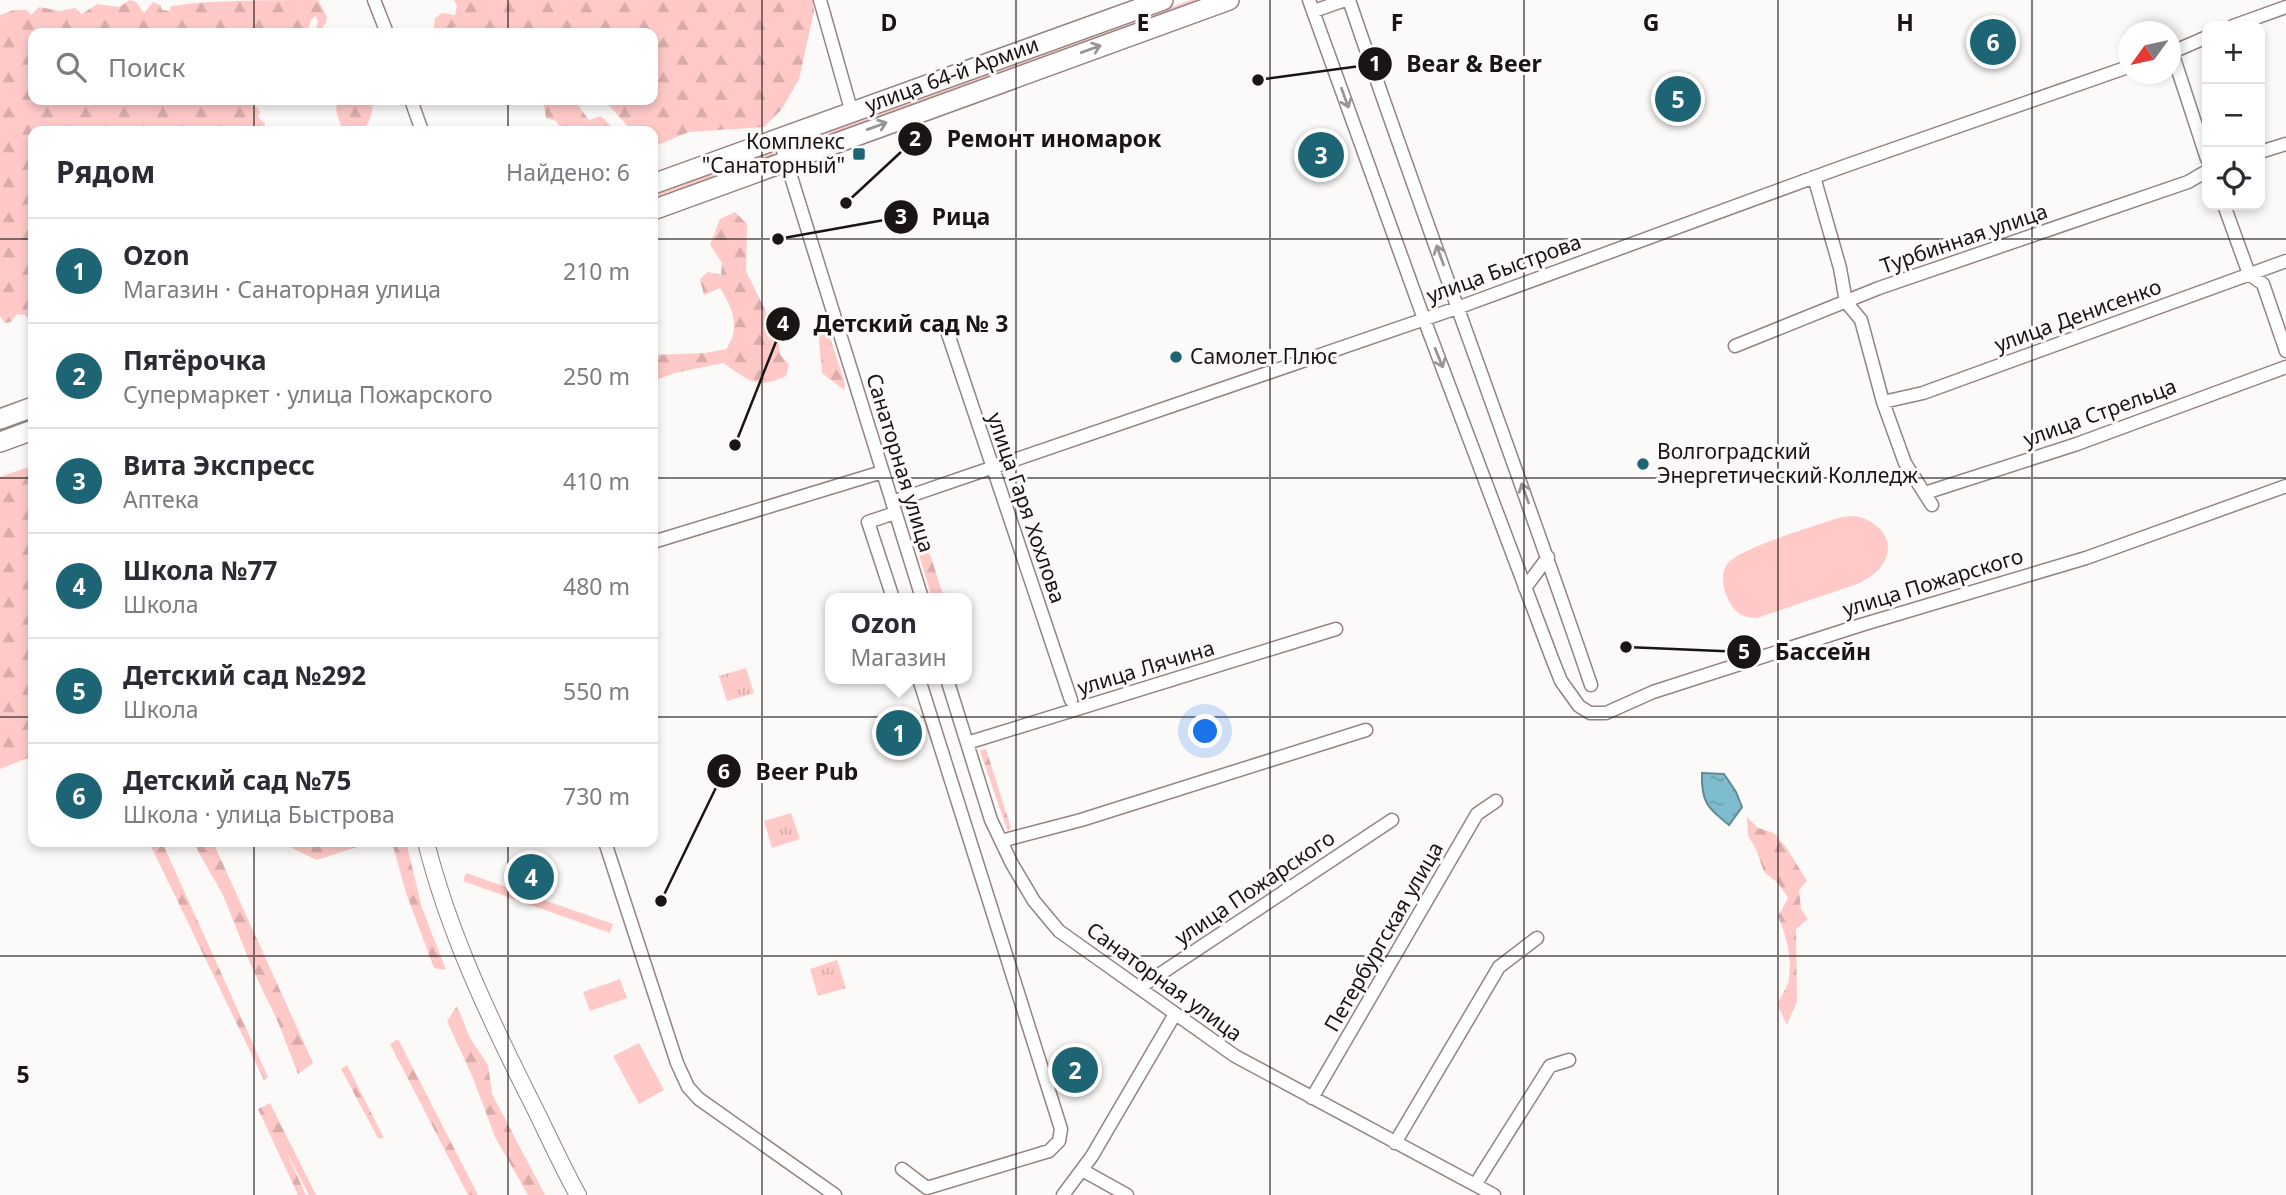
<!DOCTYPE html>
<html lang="ru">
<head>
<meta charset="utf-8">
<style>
  :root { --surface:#fff; --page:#f7f7f7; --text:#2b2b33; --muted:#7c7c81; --line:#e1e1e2; --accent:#1d6474 }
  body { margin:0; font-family:"Noto Sans",sans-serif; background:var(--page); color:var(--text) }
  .controls { position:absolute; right:21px; top:21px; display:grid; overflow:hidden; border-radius:14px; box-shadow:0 4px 10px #0003 }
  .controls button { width:63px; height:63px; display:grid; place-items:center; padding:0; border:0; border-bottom:2px solid var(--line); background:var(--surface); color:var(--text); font:35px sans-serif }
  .compass { position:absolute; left:2118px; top:21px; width:63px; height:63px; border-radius:50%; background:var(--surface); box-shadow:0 4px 10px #0003; rotate:237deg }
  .you { position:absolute; left:1206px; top:732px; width:24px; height:24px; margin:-18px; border:5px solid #fff; border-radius:50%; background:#1a73e8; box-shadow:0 0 0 10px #1a73e833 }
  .badge { display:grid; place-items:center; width:46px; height:46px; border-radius:50%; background:var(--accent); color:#fff; font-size:23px; font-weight:700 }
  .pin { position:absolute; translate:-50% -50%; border:4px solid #fff; box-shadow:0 2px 7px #0006 }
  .popup { position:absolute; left:825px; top:593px; width:147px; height:91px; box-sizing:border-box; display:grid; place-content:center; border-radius:14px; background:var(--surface); filter:drop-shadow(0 2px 5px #0005); font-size:23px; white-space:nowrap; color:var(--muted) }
  .popup b { font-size:26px; color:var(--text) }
  .popup::after { content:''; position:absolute; left:50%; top:100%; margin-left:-14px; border:14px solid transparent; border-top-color:var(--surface) }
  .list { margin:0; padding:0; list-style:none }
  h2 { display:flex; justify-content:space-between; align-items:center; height:91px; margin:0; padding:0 28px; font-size:30px }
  h2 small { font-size:23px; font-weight:400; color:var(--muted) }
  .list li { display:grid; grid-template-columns:46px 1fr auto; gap:21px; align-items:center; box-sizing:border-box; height:105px; padding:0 28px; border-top:2px solid var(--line) }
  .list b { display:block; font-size:26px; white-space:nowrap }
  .list p { margin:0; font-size:23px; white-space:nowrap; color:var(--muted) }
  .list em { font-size:23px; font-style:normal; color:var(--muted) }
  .icon { flex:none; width:38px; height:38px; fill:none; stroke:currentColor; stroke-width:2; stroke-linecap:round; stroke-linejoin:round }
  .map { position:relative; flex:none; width:2286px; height:1195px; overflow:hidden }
  .search { position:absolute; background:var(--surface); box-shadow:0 4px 10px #0003; left:28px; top:28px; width:630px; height:77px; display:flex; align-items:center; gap:18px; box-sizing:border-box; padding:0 24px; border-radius:14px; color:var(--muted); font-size:26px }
  .panel { position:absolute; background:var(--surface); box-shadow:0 4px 10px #0003; left:28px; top:126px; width:630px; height:721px; border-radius:14px }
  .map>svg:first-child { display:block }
  .grass { fill:#fec9c7 }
  .forest { fill:url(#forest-firs) }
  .park { fill:url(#park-tufts) }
  .water { fill:url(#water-ripples); stroke:#608a96; stroke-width:2 }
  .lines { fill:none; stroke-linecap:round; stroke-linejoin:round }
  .minor-casing { stroke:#938382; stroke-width:15 }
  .major-casing { stroke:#938382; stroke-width:18 }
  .highway-casing { stroke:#938382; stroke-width:22 }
  .minor { stroke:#fff; stroke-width:12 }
  .major { stroke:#fff; stroke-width:16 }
  .highway { stroke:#fff; stroke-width:19 }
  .oneway { stroke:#989595 }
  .grid { fill:none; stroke:#1a1414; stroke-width:2; stroke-opacity:0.55 }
  .poi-dot { fill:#1d6474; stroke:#fcf9f9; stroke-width:2.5 }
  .labels { text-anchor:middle; stroke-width:6; stroke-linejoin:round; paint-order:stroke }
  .street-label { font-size:21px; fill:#1a1414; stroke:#fcf9f9 }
  .poi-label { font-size:21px; fill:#1a1414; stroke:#fcf9f9; text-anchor:start }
  .grid-label { font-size:23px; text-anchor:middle; font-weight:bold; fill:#1a1414; stroke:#fcf9f9; stroke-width:6; stroke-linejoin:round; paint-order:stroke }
  .leader { fill:none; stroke:#1a1414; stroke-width:2.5 }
  .callout-dot { fill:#1a1414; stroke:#fcf9f9; stroke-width:2.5 }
  .mark-label { font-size:21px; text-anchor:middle; font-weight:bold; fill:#fff }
  .callout-label { font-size:23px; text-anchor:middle; font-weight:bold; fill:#1a1414; stroke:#fcf9f9; stroke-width:6; stroke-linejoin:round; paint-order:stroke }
</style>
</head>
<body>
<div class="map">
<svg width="2286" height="1195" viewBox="0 0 2286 1195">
  <defs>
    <pattern id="forest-firs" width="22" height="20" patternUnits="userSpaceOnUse" patternTransform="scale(1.75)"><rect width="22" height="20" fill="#fec9c7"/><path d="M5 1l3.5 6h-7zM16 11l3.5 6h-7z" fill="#d9acaa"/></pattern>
    <pattern id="park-tufts" width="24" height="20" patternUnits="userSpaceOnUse" patternTransform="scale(1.75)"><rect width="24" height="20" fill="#fec9c7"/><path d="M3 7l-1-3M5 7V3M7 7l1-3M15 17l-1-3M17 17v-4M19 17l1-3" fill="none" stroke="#d9acaa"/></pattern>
    <pattern id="water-ripples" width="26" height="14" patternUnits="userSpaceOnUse" patternTransform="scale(1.75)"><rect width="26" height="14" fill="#7ebdce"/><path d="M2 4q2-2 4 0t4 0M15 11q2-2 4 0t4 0" fill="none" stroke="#6ca2b0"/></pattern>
  </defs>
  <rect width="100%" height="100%" fill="#fcf9f9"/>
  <path class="grass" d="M 1191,0 L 1211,0 L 798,149 L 794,148 L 798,141 Z
    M 772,151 L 775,157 L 653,200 L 653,194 Z
    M 1855,516 C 1875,519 1896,538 1885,560 C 1880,571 1870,577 1860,583 L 1757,618 C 1742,618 1734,612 1728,599 C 1723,589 1720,573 1728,563 C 1740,548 1820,524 1842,517 Z
    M 466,873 L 613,924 L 610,933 L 463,881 Z
    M 620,979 L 627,998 L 590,1011 L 583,992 Z
    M 639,1043 L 664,1090 L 639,1104 L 613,1056 Z"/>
  <path class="forest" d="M 130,0 L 136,2 L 144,13 L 153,2 L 160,5 L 162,10 L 170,11 L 170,7 C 192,0 288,0 318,0 L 327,17 L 326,23 L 323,26 L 323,33 L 317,33 L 316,29 L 318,20 L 315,16 L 311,20 L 307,33 L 33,33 L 33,100 L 254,100 L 253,106 L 258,108 L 260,113 L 258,117 L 265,124 L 265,131 L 33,131 L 33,325 L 25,315 L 17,314 L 11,322 L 5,323 L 0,316 L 0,15 L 14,10 L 27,10 L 31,15 L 39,7 L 61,11 L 75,8 L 82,14 L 97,4 L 119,7 Z
    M 454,0 L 813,0 L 814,11 L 799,79 L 782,109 L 764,127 L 689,132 L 653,147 L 653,131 L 632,131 L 604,100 L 653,100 L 653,33 L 466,33 L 454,27 L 447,33 L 439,33 L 434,28 L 435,18 L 442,13 L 455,15 L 457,6 Z
    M 338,100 L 373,100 C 373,111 370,124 362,131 L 340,131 L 342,129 L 336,111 Z
    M 546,100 L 574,100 L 589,120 L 601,116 L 616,131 L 563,131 L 556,121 L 546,118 L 544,105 Z
    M 735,212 L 747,224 L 746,271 L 778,336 L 780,354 L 789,365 L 786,376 C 756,391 748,379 723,363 L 675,373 L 656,380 L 657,399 L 653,401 L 653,355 L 705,353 L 726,349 C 741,328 733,309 720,288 L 704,295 L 700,279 L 708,272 L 721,275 L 722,263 L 710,245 L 720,219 Z
    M 820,329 L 828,331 L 845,384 L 844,390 L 822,373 C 822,358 817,344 820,329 Z
    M 33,465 L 33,756 L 0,769 L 0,477 Z
    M 924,535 L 944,598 L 932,598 L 915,541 Z
    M 986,749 L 1011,828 L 1008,832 L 980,751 Z
    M 1747,817 L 1758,828 L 1774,833 L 1786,847 L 1807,881 L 1799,890 L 1801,909 L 1808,919 L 1796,929 L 1797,1001 L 1787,1025 L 1777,1004 C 1781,996 1788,987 1789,978 C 1792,957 1786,935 1778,916 L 1788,898 L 1778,883 L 1764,872 L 1756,849 L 1748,836 Z
    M 149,842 L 162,842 L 268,1077 L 264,1080 Z
    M 193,842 L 213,842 L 313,1063 L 298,1074 L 278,1022 L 253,970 L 223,895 Z
    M 279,842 L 372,842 L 317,860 Z
    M 392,842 L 406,842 L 422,908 L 446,970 L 434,968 L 406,893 Z
    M 457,1006 L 470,1038 L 488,1065 L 492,1094 L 545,1195 L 528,1195 L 495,1137 L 473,1078 L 447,1021 Z
    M 398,1039 L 478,1195 L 468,1195 L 390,1044 Z
    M 347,1065 L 384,1138 L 378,1138 L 341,1069 Z
    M 270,1103 L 316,1195 L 309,1195 L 285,1149 L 306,1195 L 298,1195 L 258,1109 Z"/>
  <path class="park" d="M 746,668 L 754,693 L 727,701 L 719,676 Z
    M 791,813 L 800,839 L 772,848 L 764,821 Z
    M 837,960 L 846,988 L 818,996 L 810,969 Z"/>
  <path class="water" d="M 1702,773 L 1724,774 L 1736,792 L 1742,807 L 1729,825 C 1707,807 1701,802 1702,773 Z"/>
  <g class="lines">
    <g class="minor-casing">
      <path id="minor" d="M 374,0 L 387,33
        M 820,0 L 852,113
        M 1309,0 L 1424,319 L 1553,661 L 1561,681 L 1579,706 L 1590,713 L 1606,713 L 1653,692 L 1861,625 L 2086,558 L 2286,486
        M 1349,0 C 1427,229 1513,455 1591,685
        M 1314,11 L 1345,0
        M 2233,26 L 2286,7
        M 2172,52 L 2207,159
        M 2170,53 L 2207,37
        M 411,100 L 422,131
        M 779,138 L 922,598
        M 2260,152 L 2286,144
        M 1814,177 L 1840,268 L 1846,302 L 1861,320 L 1883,402 L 1905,463 L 1932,505
        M 2224,205 L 2249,274 L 2263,284 L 2286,351
        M 946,328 L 1071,700
        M 1735,346 L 1879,288 L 2188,182 L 2207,171
        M 1883,402 L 1923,393 L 2286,261
        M 1925,493 L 2077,444 L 2286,367
        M 892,502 L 1457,308 L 1842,167 L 2128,67
        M 653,542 L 882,472
        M 1525,588 L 1548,557
        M 893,598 L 868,522 L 895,513
        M 947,679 L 991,820 L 1012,864 L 1034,901 L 1059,931 L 1235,1056 L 1494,1195
        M 967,743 L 1336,629
        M 1001,841 L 1081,820 L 1366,730
        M 605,842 L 677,1063 L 688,1087 L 699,1099 L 835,1195
        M 1139,988 L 1392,820
        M 1312,1098 L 1477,814 L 1496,801
        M 1395,1143 L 1499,967 L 1537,938
        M 902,1169 L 927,1188 L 1049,1151 L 1059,1141 L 1061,1129 L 919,679
        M 1082,1170 L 1127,1195
        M 1475,1185 L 1550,1066 L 1569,1060
        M 1063,1195 L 1092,1156 L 1175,1014"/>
    </g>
    <g class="major-casing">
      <path id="major" d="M 426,842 C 448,930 487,1013 528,1095 C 545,1128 560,1163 578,1195"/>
    </g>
    <g class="highway-casing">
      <path id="highway" d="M 653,184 L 1163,0
        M 653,210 L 1229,0
        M 0,419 L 33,407
        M 0,442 L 33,430"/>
    </g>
    <use href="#minor" class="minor"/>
    <use href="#major" class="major"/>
    <use href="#highway" class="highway"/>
  </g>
  <defs><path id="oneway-shaft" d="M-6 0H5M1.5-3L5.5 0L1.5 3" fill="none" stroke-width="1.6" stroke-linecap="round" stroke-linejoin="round" transform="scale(1.75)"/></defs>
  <g class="oneway">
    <use href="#oneway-shaft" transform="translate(1091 49) rotate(-20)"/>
    <use href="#oneway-shaft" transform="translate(1345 98) rotate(70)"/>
    <use href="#oneway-shaft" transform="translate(877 126) rotate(-20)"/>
    <use href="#oneway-shaft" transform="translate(1440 255) rotate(-110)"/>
    <use href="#oneway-shaft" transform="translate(1439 358) rotate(68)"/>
    <use href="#oneway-shaft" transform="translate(1525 493) rotate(-110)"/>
  </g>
  <path class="grid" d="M 254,0 L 254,33M 508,0 L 508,33M 762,0 L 762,1195M 1016,0 L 1016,1195M 1270,0 L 1270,1195M 1524,0 L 1524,1195M 1778,0 L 1778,1195M 2032,0 L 2032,1195M 254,100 L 254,131M 508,100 L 508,131M 0,239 L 33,239M 653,239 L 2286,239M 0,478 L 33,478M 653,478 L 2286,478M 0,717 L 33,717M 653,717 L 2286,717M 254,842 L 254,1195M 508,842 L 508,1195M 0,956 L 2286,956"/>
  <g class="poi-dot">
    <rect x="852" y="147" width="14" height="14" rx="3.5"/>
    <circle cx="1176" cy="357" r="7"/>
    <circle cx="1643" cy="464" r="7"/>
  </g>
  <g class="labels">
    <g class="street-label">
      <text transform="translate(952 75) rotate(-20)" y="7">улица 64-й Армии</text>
      <text transform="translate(1964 239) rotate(-19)" y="7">Турбинная улица</text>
      <text transform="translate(1504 269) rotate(-20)" y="7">улица Быстрова</text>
      <text transform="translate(2078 316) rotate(-20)" y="7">улица Денисенко</text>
      <text transform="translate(2100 413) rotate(-20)" y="7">улица Стрельца</text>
      <text transform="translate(900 463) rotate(73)" y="7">Санаторная улица</text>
      <text transform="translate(1026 508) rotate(71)" y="7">улица Гаря Хохлова</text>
      <text transform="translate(1933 583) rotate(-17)" y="7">улица Пожарского</text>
      <text transform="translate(1146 668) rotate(-17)" y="7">улица Лячина</text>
      <text transform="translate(1255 888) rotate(-34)" y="7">улица Пожарского</text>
      <text transform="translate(1384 937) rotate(-60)" y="7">Петербургская улица</text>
      <text transform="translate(1164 982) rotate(36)" y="7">Санаторная улица</text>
    </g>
    <g class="poi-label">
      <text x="845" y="149" text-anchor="end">Комплекс<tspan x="845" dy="24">"Санаторный"</tspan></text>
      <text x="1190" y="364">Самолет Плюс</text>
      <text x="1657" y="459">Волгоградский<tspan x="1657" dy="24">Энергетический Колледж</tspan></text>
    </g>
  </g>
  <g class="grid-label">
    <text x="889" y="31">D</text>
    <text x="1143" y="31">E</text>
    <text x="1397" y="31">F</text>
    <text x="1651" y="31">G</text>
    <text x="1905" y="31">H</text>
    <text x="23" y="1083">5</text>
  </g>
  <path class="leader" d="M1258 80L1375 64M846 203L915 139M778 239L901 217M735 445L783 324M1626 647L1744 652M661 901L724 771"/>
  <g class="callout-dot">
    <circle cx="1258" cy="80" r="7"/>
    <circle cx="846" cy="203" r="7"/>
    <circle cx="778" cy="239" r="7"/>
    <circle cx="735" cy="445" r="7"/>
    <circle cx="1626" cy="647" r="7"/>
    <circle cx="661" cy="901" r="7"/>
    <circle cx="1375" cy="64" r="18"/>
    <circle cx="915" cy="139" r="18"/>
    <circle cx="901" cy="217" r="18"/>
    <circle cx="783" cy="324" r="18"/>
    <circle cx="1744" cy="652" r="18"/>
    <circle cx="724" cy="771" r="18"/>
  </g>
  <g class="mark-label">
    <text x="1375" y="71">1</text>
    <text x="915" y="146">2</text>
    <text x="901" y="224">3</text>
    <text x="783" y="331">4</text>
    <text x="1744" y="659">5</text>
    <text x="724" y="779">6</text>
  </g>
  <g class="callout-label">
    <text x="1474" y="72">Bear &amp; Beer</text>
    <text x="1054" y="147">Ремонт иномарок</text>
    <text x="961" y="225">Рица</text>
    <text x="911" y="332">Детский сад № 3</text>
    <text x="1823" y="660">Бассейн</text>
    <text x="807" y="780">Beer Pub</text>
  </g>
</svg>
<div class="controls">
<button>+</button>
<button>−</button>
<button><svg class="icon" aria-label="locate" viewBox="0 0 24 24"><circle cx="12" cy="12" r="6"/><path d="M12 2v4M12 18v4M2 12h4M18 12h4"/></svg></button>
</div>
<svg class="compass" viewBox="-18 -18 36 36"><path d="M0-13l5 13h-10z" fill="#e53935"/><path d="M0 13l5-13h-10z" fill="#7c7c81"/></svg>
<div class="you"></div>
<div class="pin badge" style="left:899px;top:733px">1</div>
<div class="popup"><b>Ozon</b>Магазин</div>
<div class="pin badge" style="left:1075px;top:1070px">2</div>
<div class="pin badge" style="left:1321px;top:155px">3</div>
<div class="pin badge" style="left:531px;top:877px">4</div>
<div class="pin badge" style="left:1678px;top:99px">5</div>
<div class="pin badge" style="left:1993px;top:42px">6</div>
<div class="search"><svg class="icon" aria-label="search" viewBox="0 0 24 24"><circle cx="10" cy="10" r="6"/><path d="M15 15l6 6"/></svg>Поиск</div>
<section class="panel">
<h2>Рядом<small>Найдено: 6</small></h2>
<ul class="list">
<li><span class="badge">1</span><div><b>Ozon</b><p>Магазин · Санаторная улица</p></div><em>210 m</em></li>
<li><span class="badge">2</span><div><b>Пятёрочка</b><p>Супермаркет · улица Пожарского</p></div><em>250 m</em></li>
<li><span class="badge">3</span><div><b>Вита Экспресс</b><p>Аптека</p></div><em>410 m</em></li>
<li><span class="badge">4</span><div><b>Школа №77</b><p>Школа</p></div><em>480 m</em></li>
<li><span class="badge">5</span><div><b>Детский сад №292</b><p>Школа</p></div><em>550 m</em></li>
<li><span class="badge">6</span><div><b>Детский сад №75</b><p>Школа · улица Быстрова</p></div><em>730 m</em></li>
</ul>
</section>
</div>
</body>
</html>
